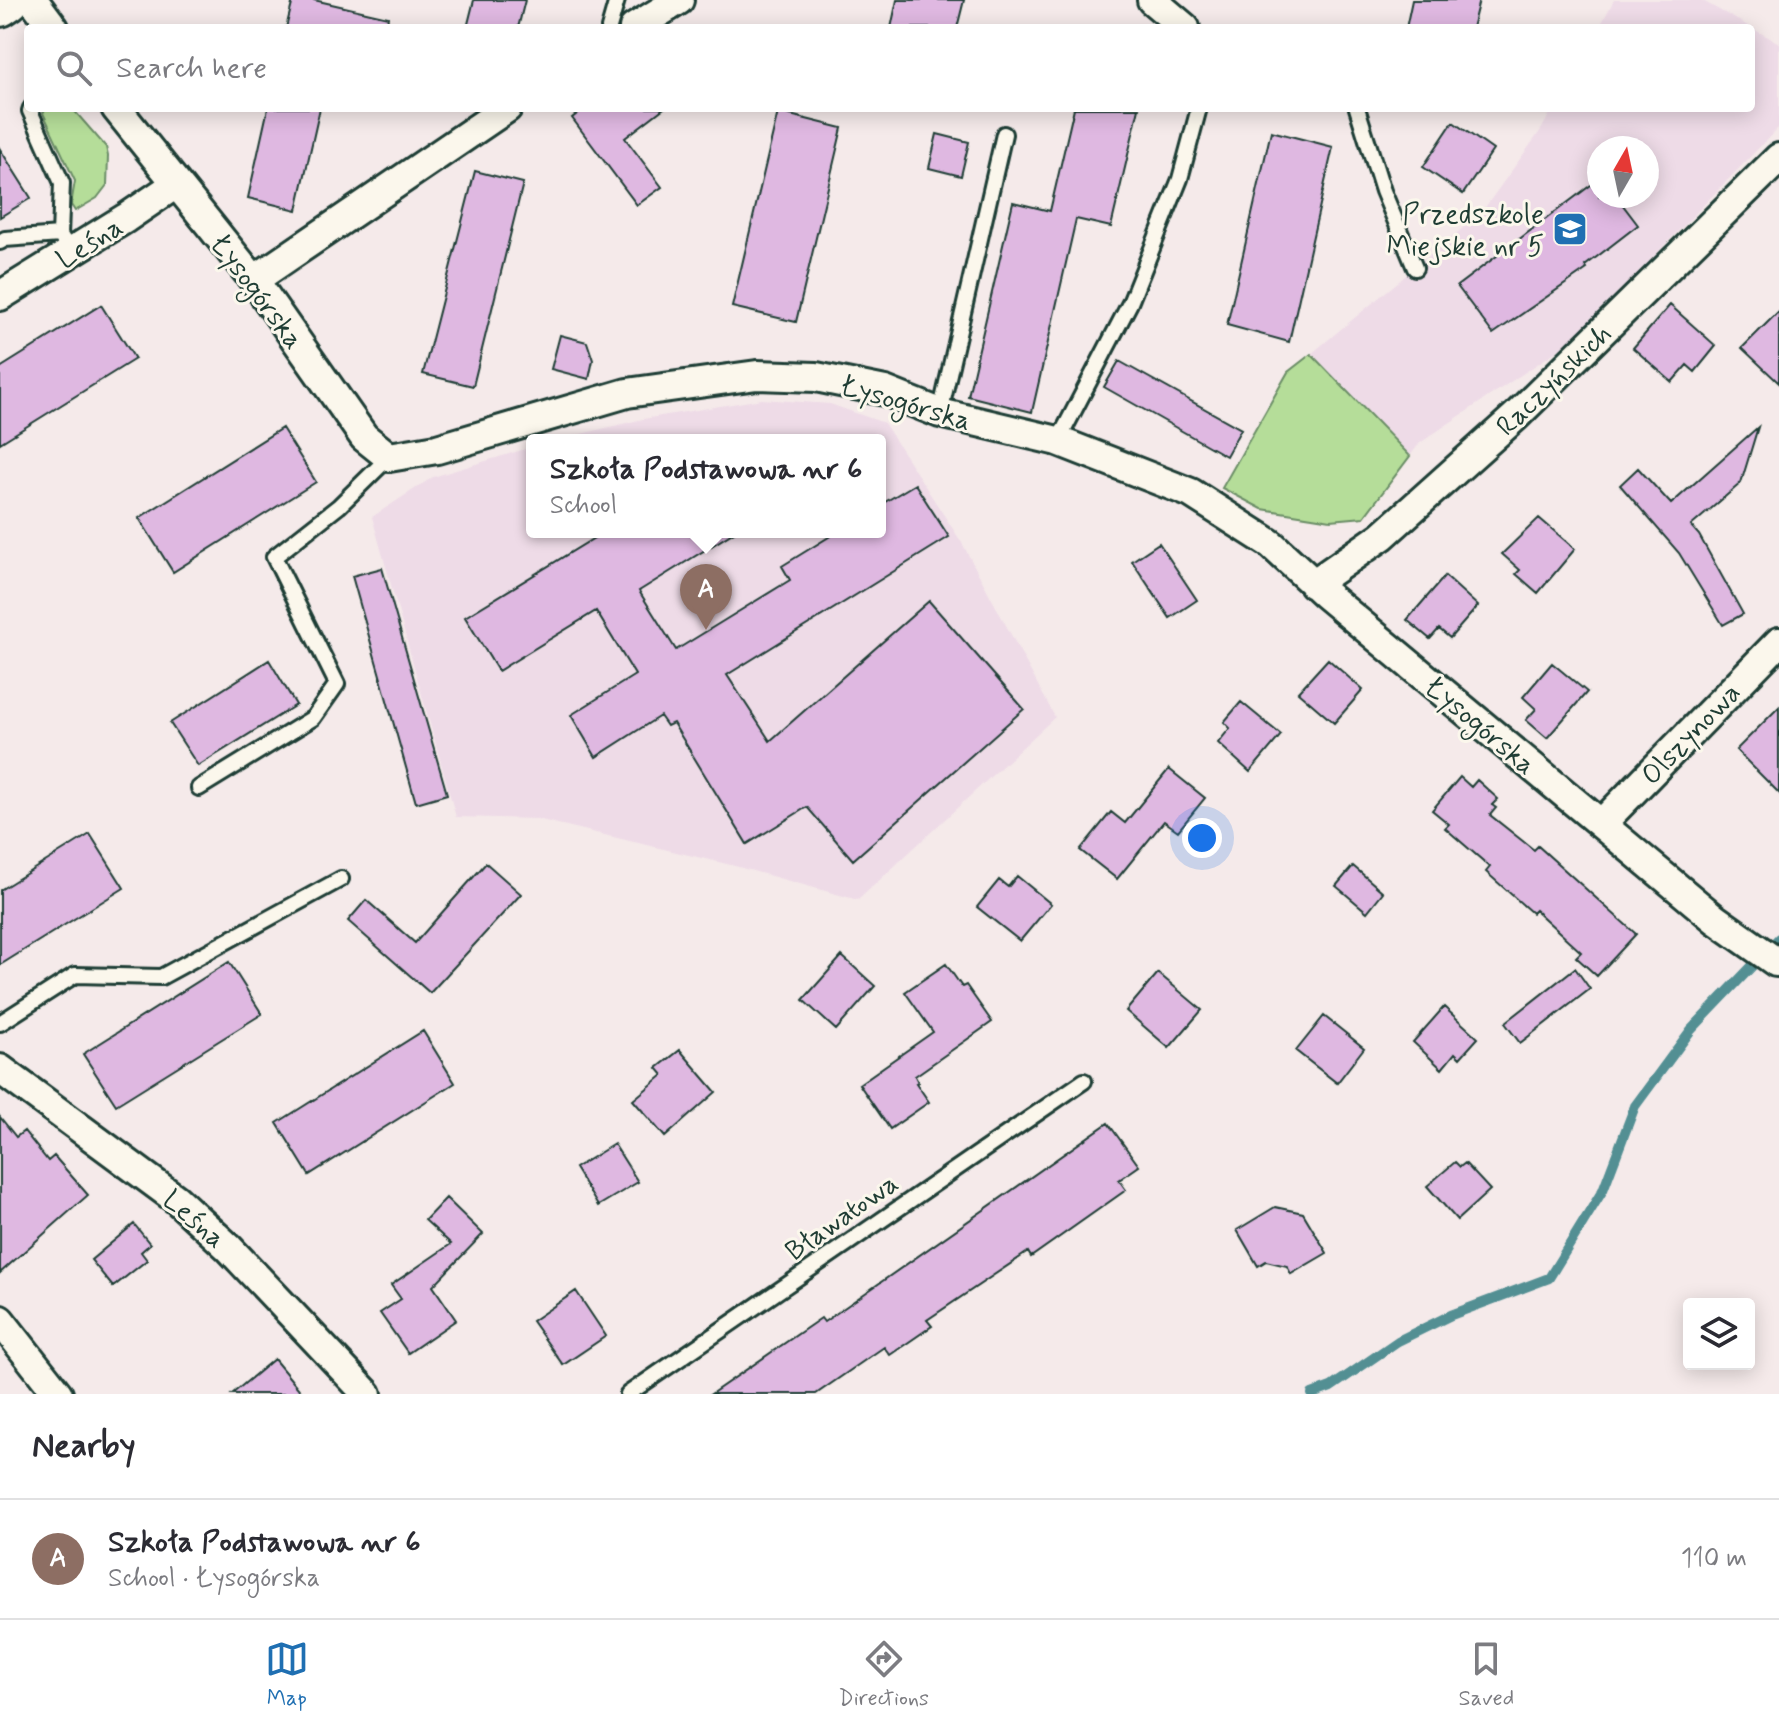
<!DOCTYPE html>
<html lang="en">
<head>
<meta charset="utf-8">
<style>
  :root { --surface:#fff; --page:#f7f7f7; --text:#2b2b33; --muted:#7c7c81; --line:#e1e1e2; --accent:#1f6fb2 }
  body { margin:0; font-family:Mynerve,sans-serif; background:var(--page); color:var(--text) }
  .controls { position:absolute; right:24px; bottom:24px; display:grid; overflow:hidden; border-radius:8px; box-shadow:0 4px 20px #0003 }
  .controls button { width:72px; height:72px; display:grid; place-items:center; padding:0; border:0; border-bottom:2px solid var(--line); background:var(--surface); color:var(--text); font:40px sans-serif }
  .compass { position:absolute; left:1587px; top:136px; width:72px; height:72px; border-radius:50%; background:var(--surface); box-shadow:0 4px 20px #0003; rotate:9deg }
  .you { position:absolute; left:1202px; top:838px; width:28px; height:28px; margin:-20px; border:6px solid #fff; border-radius:50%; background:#1a73e8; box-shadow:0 0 0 12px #1a73e833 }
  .badge { display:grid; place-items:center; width:52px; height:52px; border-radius:50%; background:var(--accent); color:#fff; font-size:26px; font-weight:700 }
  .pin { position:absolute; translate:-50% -66px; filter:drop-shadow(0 2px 4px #0008) }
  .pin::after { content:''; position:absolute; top:42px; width:28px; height:24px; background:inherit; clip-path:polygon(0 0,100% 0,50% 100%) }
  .popup { position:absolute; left:526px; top:434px; width:360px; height:104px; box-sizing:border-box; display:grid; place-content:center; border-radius:8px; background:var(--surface); filter:drop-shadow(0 2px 6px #0005); font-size:26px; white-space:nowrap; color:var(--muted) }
  .popup b { font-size:30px; color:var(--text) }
  .popup::after { content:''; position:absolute; left:50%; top:100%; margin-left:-16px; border:16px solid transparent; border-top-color:var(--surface) }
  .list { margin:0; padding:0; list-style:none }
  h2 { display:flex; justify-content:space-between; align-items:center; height:104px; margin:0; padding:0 32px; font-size:34px }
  h2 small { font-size:26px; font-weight:400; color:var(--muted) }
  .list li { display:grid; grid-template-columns:52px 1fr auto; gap:24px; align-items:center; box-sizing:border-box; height:120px; padding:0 32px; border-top:2px solid var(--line) }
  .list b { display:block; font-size:30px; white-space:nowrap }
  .list p { margin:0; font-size:26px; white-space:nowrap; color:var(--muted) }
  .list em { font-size:26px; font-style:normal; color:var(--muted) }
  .icon { flex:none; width:44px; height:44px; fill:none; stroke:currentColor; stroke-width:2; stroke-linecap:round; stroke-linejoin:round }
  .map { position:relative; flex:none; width:1779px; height:1394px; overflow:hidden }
  .search { position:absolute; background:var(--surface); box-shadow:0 4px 20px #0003; left:24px; right:24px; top:24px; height:88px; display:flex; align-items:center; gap:20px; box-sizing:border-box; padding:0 28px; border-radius:8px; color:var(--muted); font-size:30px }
  .sheet { height:224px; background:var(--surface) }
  nav { display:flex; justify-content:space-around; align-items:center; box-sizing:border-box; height:112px; border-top:2px solid var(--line); background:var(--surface); font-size:22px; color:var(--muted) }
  nav a { display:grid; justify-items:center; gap:4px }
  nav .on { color:var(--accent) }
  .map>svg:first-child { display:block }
  .built { fill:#eedbe7; fill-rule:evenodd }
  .green { fill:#b5dd99; stroke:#6a8d66; stroke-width:2 }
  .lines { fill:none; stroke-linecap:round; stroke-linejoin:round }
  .stream { stroke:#538f93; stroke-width:10 }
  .building { fill:#dfb8e1; stroke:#1f3d34; stroke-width:2 }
  .lane-casing { stroke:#1f3d34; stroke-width:20 }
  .street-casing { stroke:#1f3d34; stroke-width:34 }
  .secondary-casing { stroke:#1f3d34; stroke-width:46 }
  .lane { stroke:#fbf7ec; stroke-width:14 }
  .street { stroke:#fbf7ec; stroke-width:28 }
  .secondary { stroke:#fbf7ec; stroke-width:40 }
  .labels { text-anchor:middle; stroke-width:6; stroke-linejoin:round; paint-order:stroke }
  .poi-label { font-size:28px; fill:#1f3d34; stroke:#fbf7ec; text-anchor:end }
  .street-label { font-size:28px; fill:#1f3d34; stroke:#fbf7ec }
</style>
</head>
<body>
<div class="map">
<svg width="1779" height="1394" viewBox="0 0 1779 1394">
  <rect width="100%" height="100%" fill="#f5eaea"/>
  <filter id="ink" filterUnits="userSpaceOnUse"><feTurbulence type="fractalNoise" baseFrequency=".0125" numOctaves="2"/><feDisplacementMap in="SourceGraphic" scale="16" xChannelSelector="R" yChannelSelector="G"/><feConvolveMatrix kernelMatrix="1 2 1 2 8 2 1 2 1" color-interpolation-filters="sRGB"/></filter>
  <g filter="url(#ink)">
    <path class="built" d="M 1614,0 L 1701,0 L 1779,43 L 1779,127 L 1573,340 L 1433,434 L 1419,444 L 1410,456 L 1311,354 L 1481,213 L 1541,130 L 1553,108 L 1751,108 L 1751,28 L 1599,28 ZM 1599,148 L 1647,148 L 1647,196 L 1599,196 Z
      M 762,399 L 830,404 L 884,423 L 962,543 L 1055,717 L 858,900 L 731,865 L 537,819 L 456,817 L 372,517 L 433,477 L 532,447 L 532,532 L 880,532 L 880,440 L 556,440 L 643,419 Z"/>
    <path class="green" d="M 46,108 L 72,108 L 106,147 L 108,156 L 107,185 L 97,198 L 75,211 L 71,205 L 75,181 L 43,113 Z
      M 1311,354 L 1410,456 L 1364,517 L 1331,520 L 1262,509 L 1222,488 L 1288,372 Z"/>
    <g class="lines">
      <path class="stream" d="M 1312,1394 L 1331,1387 L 1398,1341 L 1451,1315 L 1549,1278 L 1603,1190 L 1635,1106 L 1691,1030 L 1779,938"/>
    </g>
    <path class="building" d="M 293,0 L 314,0 L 388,17 L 386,28 L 286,28 Z
      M 474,0 L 525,0 L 518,28 L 467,28 Z
      M 897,0 L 964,0 L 957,28 L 891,28 Z
      M 1412,0 L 1479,0 L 1472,28 L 1406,28 Z
      M 268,108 L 320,108 L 297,210 L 248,198 Z
      M 585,108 L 664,108 L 625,138 L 662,187 L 637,205 L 572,118 Z
      M 1074,108 L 1139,108 L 1111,227 L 1076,219 L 1032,412 L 968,396 L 1013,202 L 1050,211 Z
      M 778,112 L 842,128 L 796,322 L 732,307 Z
      M 1453,122 L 1493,150 L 1463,194 L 1423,167 Z
      M 1271,131 L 1333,147 L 1289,342 L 1227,325 Z
      M 937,134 L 969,142 L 961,176 L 929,168 Z
      M 0,149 L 31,198 L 0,217 Z
      M 475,171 L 523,183 L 473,386 L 423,374 Z
      M 1599,179 L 1599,196 L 1616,196 L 1638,225 L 1585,266 L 1587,269 L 1493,334 L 1457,286 Z
      M 101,305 L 135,359 L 0,443 L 0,368 Z
      M 1670,305 L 1716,346 L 1695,372 L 1687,365 L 1672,382 L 1633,348 Z
      M 1779,311 L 1779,383 L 1742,348 Z
      M 560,335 L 587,342 L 593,360 L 589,379 L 551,369 Z
      M 1119,361 L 1241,429 L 1226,456 L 1104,387 Z
      M 1758,427 L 1741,483 L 1691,526 L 1699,535 L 1743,614 L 1723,625 L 1679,553 L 1620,485 L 1638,468 L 1671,504 Z
      M 282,428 L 316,482 L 173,572 L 139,518 Z
      M 915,484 L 949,537 L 727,675 L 770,741 L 929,601 L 1024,709 L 853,860 L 807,807 L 747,844 L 673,723 L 667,726 L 660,716 L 596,757 L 571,715 L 635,675 L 596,611 L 498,671 L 465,617 L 604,532 L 734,532 L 639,591 L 676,650 L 790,580 L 782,566 L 837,532 L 880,532 L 880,505 Z
      M 1539,518 L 1575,549 L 1538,593 L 1516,574 L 1520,570 L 1502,554 Z
      M 1159,543 L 1197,600 L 1170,618 L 1132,561 Z
      M 382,568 L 447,794 L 416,803 L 352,576 Z
      M 1445,576 L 1478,606 L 1450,638 L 1439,629 L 1430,639 L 1407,620 Z
      M 1328,659 L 1363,690 L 1334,723 L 1298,692 Z
      M 269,660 L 296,705 L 198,766 L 170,723 Z
      M 1552,663 L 1587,692 L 1547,738 L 1526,720 L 1536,709 L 1523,697 Z
      M 1241,702 L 1281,735 L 1250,772 L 1218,743 L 1230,728 L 1224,722 Z
      M 1779,707 L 1779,793 L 1736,750 Z
      M 1169,769 L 1205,798 L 1178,831 L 1164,821 L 1117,879 L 1080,850 L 1111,812 L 1125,823 Z
      M 1460,777 L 1471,787 L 1477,780 L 1498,799 L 1492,805 L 1496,808 L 1490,815 L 1534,850 L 1538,846 L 1636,934 L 1597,976 L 1576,957 L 1581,952 L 1535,910 L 1532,913 L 1486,872 L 1490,867 L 1445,828 L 1449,824 L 1432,810 Z
      M 90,834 L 124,888 L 0,965 L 0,890 Z
      M 486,863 L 521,894 L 430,993 L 348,921 L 366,900 L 415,943 Z
      M 1353,866 L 1383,892 L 1367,912 L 1336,886 Z
      M 1017,876 L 1051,904 L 1020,941 L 977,907 L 999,880 L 1008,887 Z
      M 842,956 L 875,986 L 836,1030 L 803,1000 Z
      M 229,962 L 262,1014 L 116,1105 L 83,1054 Z
      M 946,964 L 962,987 L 966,985 L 992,1022 L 915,1076 L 918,1082 L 916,1083 L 929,1102 L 890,1129 L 859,1084 L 933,1032 L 905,992 Z
      M 1575,968 L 1590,989 L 1520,1043 L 1505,1023 Z
      M 1158,973 L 1202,1010 L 1169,1048 L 1126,1011 Z
      M 1444,1007 L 1478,1038 L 1460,1058 L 1455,1053 L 1442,1069 L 1413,1042 Z
      M 1324,1016 L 1364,1048 L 1337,1083 L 1296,1051 Z
      M 423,1031 L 455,1083 L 309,1175 L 277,1123 Z
      M 680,1050 L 716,1092 L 665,1137 L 633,1100 L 663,1075 L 657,1068 Z
      M 0,1117 L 16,1137 L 24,1131 L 48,1161 L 54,1156 L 88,1195 L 0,1273 Z
      M 1108,1123 L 1139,1166 L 1119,1180 L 1126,1190 L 1031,1257 L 1028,1252 L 927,1320 L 932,1326 L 890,1355 L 884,1347 L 816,1394 L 711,1394 L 821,1318 L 824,1322 Z
      M 614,1144 L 638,1182 L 598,1206 L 575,1168 Z
      M 1455,1162 L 1460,1167 L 1465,1163 L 1490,1190 L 1457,1220 L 1427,1186 Z
      M 446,1198 L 483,1234 L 433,1286 L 456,1320 L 408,1353 L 380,1313 L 401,1299 L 391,1285 L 451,1244 L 425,1220 Z
      M 1275,1207 L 1303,1213 L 1327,1253 L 1291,1274 L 1287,1266 L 1266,1261 L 1258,1266 L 1237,1230 Z
      M 134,1224 L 150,1244 L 141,1252 L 147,1260 L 113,1287 L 91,1260 Z
      M 576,1291 L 606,1336 L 563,1365 L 532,1321 Z
      M 274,1359 L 303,1394 L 232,1394 Z"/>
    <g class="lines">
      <g class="lane-casing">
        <path id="lane" d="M 609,28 L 617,0
          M 31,108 L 30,111 L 62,183 L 60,235 L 71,253
          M 1357,108 L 1383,191 L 1415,268
          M 0,242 L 5,239 L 60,235
          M 940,413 L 1004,134
          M 1058,441 L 1130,303 L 1180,179 L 1199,108
          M 199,788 L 313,718 L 337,684 L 274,557 L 339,506 L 389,457
          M 0,1023 L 75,975 L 161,977 L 341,879
          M 628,1394 L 1084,1081"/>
      </g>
      <g class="street-casing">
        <path id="street" d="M 33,0 L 54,28
          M 1152,0 L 1185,28
          M 634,28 L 679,0
          M 116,108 L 254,280 L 364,437 L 389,457 L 437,449 L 627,393 L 757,375 L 816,377 L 885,391 L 940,413 L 1058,441 L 1191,493 L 1271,544 L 1325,594 L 1715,919 L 1776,962
          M 254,280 L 507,108
          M 0,296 L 126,218 L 176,184
          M 1313,584 L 1382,536 L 1515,417 L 1779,158
          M 1601,824 L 1779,642
          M 0,1069 L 176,1199 L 229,1248 L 367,1394
          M 0,1320 L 58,1394"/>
      </g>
      <g class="secondary-casing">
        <path id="secondary" d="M 0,6 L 9,0"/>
      </g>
      <use href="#lane" class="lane"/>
      <use href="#street" class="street"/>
      <use href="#secondary" class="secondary"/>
    </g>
  </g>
  <defs>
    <g id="school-square" transform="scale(1.8)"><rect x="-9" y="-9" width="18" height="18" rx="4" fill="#1f6fb2" stroke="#fbf7ec"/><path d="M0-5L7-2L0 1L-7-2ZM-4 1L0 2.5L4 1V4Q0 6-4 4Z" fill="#fff"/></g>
  </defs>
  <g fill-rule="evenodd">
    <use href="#school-square" x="1570" y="229"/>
  </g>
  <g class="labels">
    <g class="poi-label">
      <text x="1544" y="223">Przedszkole<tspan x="1544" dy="32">Miejskie nr 5</tspan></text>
    </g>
    <g class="street-label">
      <text transform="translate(89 242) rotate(-32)" y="10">Leśna</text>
      <text transform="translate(258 291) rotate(53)" y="10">Łysogórska</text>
      <text transform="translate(1553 379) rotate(-44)" y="10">Raczyńskich</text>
      <text transform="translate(906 402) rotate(16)" y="10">Łysogórska</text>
      <text transform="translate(1481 725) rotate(40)" y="10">Łysogórska</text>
      <text transform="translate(1690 733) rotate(-46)" y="10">Olszynowa</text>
      <text transform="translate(841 1216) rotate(-35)" y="10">Bławatowa</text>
      <text transform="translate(195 1218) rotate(41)" y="10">Leśna</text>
    </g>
  </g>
</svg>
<div class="controls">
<button><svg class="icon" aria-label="layers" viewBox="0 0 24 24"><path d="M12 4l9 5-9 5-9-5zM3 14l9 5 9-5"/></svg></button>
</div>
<svg class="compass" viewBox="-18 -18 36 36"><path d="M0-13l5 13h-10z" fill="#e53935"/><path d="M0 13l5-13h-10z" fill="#7c7c81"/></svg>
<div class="you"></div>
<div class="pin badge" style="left:706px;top:630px;background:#8d6e63">A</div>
<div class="popup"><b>Szkoła Podstawowa nr 6</b>School</div>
<div class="search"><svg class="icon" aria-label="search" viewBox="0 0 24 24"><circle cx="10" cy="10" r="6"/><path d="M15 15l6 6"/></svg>Search here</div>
</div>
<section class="sheet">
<h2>Nearby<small></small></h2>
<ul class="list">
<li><span class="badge" style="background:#8d6e63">A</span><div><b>Szkoła Podstawowa nr 6</b><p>School · Łysogórska</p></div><em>110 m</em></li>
</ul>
</section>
<nav>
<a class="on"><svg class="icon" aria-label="map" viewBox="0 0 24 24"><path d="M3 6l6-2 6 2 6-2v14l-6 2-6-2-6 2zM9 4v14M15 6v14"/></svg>Map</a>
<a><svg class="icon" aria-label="directions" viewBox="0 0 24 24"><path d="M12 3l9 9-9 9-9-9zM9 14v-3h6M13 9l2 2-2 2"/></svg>Directions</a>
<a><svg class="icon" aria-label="saved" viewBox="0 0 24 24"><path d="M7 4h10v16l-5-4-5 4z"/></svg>Saved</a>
</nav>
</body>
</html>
